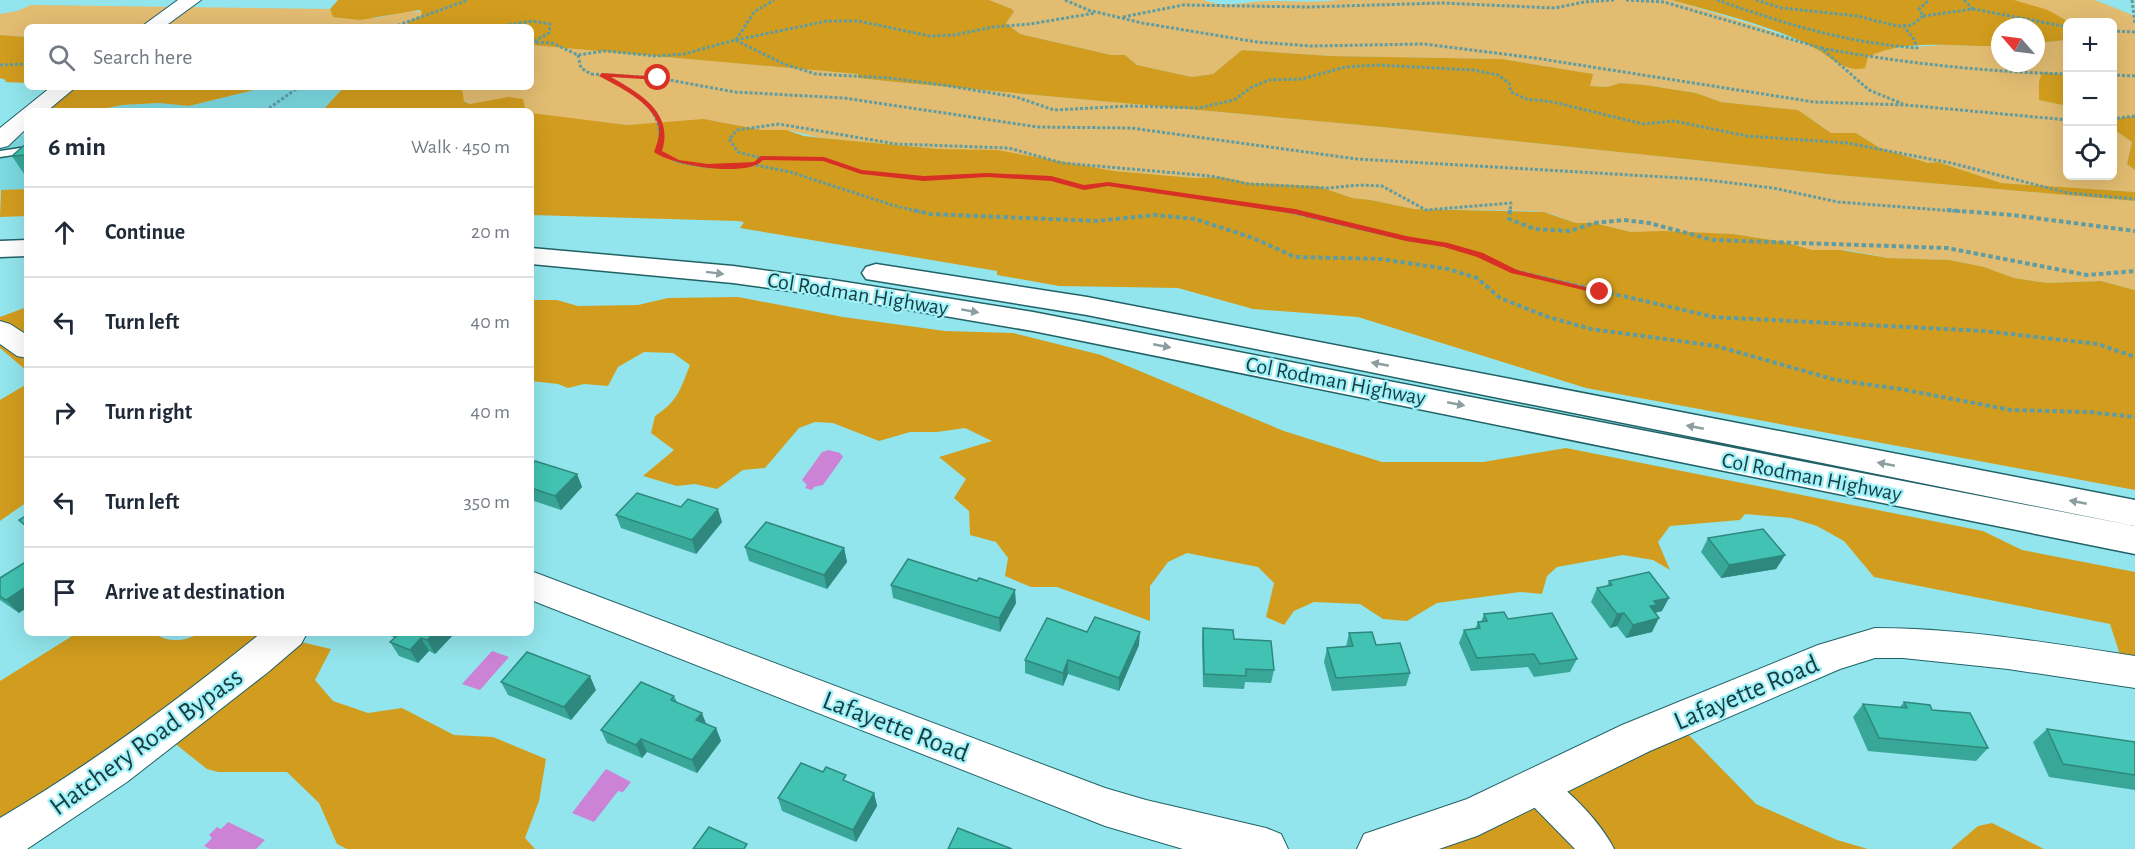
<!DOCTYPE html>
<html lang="en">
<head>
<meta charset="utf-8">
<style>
  :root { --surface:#fff; --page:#f6f6f7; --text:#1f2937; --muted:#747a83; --line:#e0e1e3 }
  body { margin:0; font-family:"Alegreya Sans",sans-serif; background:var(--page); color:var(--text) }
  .controls { position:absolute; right:18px; top:18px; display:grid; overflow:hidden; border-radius:9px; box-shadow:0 6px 24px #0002 }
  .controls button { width:54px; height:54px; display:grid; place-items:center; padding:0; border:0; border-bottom:2px solid var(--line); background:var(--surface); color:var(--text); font:30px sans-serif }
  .compass { position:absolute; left:1991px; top:18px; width:54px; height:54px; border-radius:50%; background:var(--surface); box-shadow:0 6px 24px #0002; rotate:298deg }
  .stop { position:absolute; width:18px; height:18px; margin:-14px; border:4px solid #d93025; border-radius:50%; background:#fff }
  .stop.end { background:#d93025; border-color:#fff; box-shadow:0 2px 6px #0008 }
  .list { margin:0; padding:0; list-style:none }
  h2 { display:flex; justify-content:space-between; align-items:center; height:78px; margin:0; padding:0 24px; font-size:26px }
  h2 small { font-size:20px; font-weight:400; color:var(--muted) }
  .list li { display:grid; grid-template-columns:39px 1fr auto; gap:18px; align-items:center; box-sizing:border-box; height:90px; padding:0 24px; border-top:2px solid var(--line) }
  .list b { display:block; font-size:22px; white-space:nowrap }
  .list em { font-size:20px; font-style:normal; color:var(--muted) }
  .icon { flex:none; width:33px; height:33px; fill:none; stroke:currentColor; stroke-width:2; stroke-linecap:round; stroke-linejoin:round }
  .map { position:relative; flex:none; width:2135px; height:849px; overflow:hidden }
  .search { position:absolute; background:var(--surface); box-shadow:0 6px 24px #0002; left:24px; top:24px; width:510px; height:66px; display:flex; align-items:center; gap:15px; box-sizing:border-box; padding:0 21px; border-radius:9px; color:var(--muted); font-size:22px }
  .panel { position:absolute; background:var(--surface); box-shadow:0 6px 24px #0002; left:24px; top:108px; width:510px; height:528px; border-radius:9px }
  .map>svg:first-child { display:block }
  .built { fill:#7bd9e1 }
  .green { fill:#e2bc71 }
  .forest { fill:#d29d1e }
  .water { fill:#cc82d5 }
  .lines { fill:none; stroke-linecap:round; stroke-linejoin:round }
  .service-casing { stroke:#216267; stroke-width:3 }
  .minor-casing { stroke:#216267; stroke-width:2 }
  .tertiary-casing { stroke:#216267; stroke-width:2 }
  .motorway-casing { stroke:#216267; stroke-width:3 }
  .path-far1 { stroke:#5f9da3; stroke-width:3; stroke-dasharray:3 2; stroke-linecap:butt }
  .path { stroke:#5f9da3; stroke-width:4; stroke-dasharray:4.5 3; stroke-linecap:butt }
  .service { fill:#fff; fill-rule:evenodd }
  .minor { fill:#fff; fill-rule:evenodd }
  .tertiary { fill:#fff; fill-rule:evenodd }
  .motorway { fill:#fff; fill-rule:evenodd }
  .wall { fill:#38a799 }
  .shaded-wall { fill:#2e887d }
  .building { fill:#41c2b2; stroke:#2e887d; stroke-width:1.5 }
  .oneway { fill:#8c9e9f }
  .route { fill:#d93025 }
  .labels { text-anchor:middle; stroke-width:4.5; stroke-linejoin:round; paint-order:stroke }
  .street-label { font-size:22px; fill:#193c3f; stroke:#9ff2f9 }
  .near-street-label { font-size:27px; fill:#193c3f; stroke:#9ff2f9 }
</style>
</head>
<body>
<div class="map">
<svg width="2135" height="849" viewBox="0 0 2135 849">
  <rect width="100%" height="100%" fill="#92e5ec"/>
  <path class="built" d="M 266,87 L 344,87 L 322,111 L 93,111 L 122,105 L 159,103 L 189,106 Z
    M 27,135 L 27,189 L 0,190 L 0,139 Z"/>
  <path class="green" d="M 989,0 L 1204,0 C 1222,9 1249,1 1269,1 C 1293,1 1315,3 1339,0 L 1672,0 L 1760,27 L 1814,48 L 1848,68 L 1883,49 L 1943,45 L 2000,46 L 2000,63 L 2036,63 L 2036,43 L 2067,40 L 2067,75 L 2042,72 L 2039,100 L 2067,106 L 2068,176 L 2112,176 L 2113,129 L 2132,142 L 2127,164 L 2135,170 L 2135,192 L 2000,183 L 1938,162 L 1928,163 L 1880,148 L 1856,133 L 1831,133 L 1798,110 L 1721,102 L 1696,93 L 1645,85 L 1620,83 L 1607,87 L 1590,86 L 1592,74 L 1502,59 L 1331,56 L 1242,50 L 1213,74 L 1192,77 L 1137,65 L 1125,55 L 1111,55 L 1020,34 L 1006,23 L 1014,12 L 1012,9 Z
    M 2014,0 L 2095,0 L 2135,16 L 2135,116 L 2113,119 L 2112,22 L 2069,22 Z
    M 31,5 L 330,9 L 334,17 L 377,18 L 408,11 L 423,12 L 421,16 L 408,21 L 409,27 L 27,27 L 27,37 L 0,35 L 0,14 L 17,11 Z
    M 531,45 L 859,74 L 858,78 L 895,82 L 1382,127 L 1827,174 L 2135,201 L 2135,290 L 2101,281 L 2048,283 L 2014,278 L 1984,267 L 1950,260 L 1888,258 L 1847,250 L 1812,250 L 1784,242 L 1733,234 L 1631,232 L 1594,223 L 1576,223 L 1552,214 L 1537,211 L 1414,209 L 1371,200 L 1352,198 L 1318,186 L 1250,183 L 1221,177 L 1195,178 L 1114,171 L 1082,167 L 1002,151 L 939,149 L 822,138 L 791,131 L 762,130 L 709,120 L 627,125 L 532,114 L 531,111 L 471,104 L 439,87 L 531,87 Z"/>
  <path class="forest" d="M 338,0 L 989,0 L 1012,9 L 1014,12 L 1006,23 L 1020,34 L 1111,55 L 1125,55 L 1137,65 L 1192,77 L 1213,74 L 1242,50 L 1331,56 L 1502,59 L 1593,74 L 1590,86 L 1607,87 L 1620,83 L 1645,85 L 1696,93 L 1721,102 L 1798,110 L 1831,133 L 1856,133 L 1880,148 L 1928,163 L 1938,162 L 2001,183 L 2135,192 L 2135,201 L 1827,174 L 1382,127 L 895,82 L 858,78 L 858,74 L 531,45 L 531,27 L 409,27 L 407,22 L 421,16 L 422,12 L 419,10 L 360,20 L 333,17 L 330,9 Z
    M 1672,0 L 2014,0 L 2048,10 L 2069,22 L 2067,40 L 2036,43 L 2036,27 L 2000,27 L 2000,46 C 1959,47 1905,38 1868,57 L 1865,68 C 1846,73 1832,58 1816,49 C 1772,25 1719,14 1672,0 Z
    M 0,35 L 27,37 L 27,83 L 5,82 L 6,80 L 0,78 Z
    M 2042,72 L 2067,75 L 2067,106 L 2039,100 L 2039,82 Z
    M 63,87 L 266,87 L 189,106 L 159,103 L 122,105 L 93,111 L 33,111 Z
    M 344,87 L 456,88 L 462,90 L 464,101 L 470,104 L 509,97 L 523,99 L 526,111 L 322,111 Z
    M 531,113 L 627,125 L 704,119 L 762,130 L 786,130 L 804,136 L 822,138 L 939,149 L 997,150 L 1114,171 L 1195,178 L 1221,177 L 1250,183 L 1318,186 L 1352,198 L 1371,200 L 1414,209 L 1544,212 L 1576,223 L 1594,223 L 1631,232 L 1663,231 L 1733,234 L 1784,242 L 1812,250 L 1841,250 L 1888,258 L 1950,260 L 1984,267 L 2014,278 L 2048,283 L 2101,281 L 2135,290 L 2135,490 L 1586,388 L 1358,317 L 1253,309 L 1178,288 L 1059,286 L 997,275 L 997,271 L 740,228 L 744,222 L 737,221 L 531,215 Z
    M 2135,116 L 2135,170 L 2127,164 L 2132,142 L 2113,129 L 2112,119 Z
    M 27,189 L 27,216 L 0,217 L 1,190 Z
    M 738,297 L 843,317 L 945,331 L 1013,333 L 1101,355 L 1284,431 L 1382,462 L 1483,462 L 1566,448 L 1983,531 L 2022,550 L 2135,572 L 2135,671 L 2124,667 L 2110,624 L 1874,577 L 1844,541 L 1817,526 L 1791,518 L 1745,514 L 1740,520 L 1670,526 L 1658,542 L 1670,570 L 1653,560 L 1623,555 L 1557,567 L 1547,576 L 1542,594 L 1520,592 L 1437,603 L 1407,621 L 1383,619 L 1360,604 L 1314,602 L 1294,611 L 1284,625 L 1266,617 L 1274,583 L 1258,567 L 1187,553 L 1168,562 L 1150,586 L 1150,621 L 1057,587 L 1031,587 L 1005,576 L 1008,558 L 996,542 L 970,535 L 969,511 L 954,498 L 966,479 L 939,457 L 992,441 L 965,428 L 937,432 L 910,432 L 879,441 L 833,423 L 815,422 L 799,428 L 765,468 L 743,470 L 717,489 L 695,484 L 677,486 L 643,476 L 674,450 L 651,433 L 655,416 C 678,401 680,390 690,365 L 673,353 L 644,352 L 618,367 L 608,386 L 584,384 L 568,388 L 558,384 L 531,381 L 531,300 L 557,300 L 578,306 L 638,305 L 668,298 Z
    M 27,307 L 27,371 L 0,348 L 0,317 Z
    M 27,384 L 27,502 L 0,521 L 0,400 Z
    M 77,633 L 154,633 C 168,643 185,642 200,633 L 283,633 L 284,638 L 331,649 L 315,680 L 333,701 L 368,713 L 402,708 L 454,735 L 493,737 L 546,759 L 539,801 L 525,838 L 535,849 L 347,849 L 337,844 L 319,803 L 287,772 L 218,772 L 207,769 L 163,734 L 0,840 L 0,681 Z
    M 1678,724 L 1756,804 L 1837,840 L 1868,849 L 1378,849 Z
    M 1992,823 L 2044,849 L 1951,849 L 1978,826 Z"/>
  <path class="water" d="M 829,450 L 840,453 L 843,457 L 823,485 L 814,487 L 812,490 L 805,488 L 807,485 L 802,480 L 822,452 Z
    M 492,651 L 509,657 L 480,690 L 462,684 Z
    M 606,769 L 631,782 L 623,792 L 618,791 L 594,822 L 572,813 Z
    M 228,822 L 265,840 L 256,849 L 210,849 L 204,846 L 212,838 L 209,835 L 217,827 L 221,829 Z"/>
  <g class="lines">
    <g class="service-casing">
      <path id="service" d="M 27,147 L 27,153 L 0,157 L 0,151 Z"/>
    </g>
    <g class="minor-casing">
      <path id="minor" d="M 1537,772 C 1563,781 1602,824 1614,849 L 1575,849 L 1525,798 L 1520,787 L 1525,776 Z"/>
    </g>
    <g class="tertiary-casing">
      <path id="tertiary" d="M 178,0 L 201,0 L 164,27 L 141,27 Z
        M 51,87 L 76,87 L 47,111 L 27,111 L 27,128 L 8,146 L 0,148 L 0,128 Z
        M 0,321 L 10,324 L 27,335 L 27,358 L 17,356 L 0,344 Z
        M 531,571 L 1105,788 L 1146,800 L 1266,828 L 1281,834 L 1288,849 L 1183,849 L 1105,826 L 531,600 Z
        M 1875,628 C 1962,628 2049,643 2135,656 L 2135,688 L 2008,669 L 1903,658 L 1875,658 L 1840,669 L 1650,751 L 1477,836 L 1439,849 L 1357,849 L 1364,834 L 1467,799 L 1622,725 L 1818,645 Z
        M 261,633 L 307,633 L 301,644 L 267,673 L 127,782 L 27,849 L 0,849 L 0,818 C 92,764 178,700 261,633 Z"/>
    </g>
    <g class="motorway-casing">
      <path id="motorway" d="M 27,240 L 27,256 L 0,257 L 0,241 Z
        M 531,248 L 733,266 L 833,280 L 1033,312 L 2135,526 L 2135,554 L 1033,331 L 833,297 L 733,283 L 531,264 Z
        M 876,264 L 1087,297 L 2135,500 L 2135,526 L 1087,315 L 866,279 L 862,273 L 866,267 Z"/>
    </g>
    <path class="path-far1" d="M 1065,0 L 1088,10 L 1142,23 L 1257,42 L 1310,46 L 1424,44 L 1535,58 L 1814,102 L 1906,105 L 2068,120
      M 1626,0 L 1664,2 L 1821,48 L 1869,90 L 1903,104
      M 1717,0 C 1782,23 1847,43 1917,48 L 1914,39 L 1904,27
      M 1756,0 L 1782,8 L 1857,16 L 1897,26 L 1912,25 L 1923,16 L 1919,9 L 1927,2 L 1925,0
      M 1964,0 L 1973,9
      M 2132,0 L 2135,24
      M 1923,16 L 1973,9 L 2068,27
      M 1123,17 L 1183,5 L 1309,7 L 1442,3 L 1555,8 L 1584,2 L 1614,0
      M 393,27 L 468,0
      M 494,27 L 533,21 L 550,24 L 549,33 L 533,42
      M 2112,31 L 2135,32
      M 736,40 L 827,21 L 858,21 L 930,36 L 954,35 L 993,27 L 1030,24 L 1095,13
      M 736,40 L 754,12 L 774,0
      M 531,42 L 552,43 L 578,55 L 605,51 L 656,56 L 684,54 L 735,40 L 784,64 L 816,74 L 890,78 L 943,85 L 1016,97 L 1054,110 L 1129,106 L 1198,108 L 1234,100 L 1252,87 L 1269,80 L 1302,79 L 1345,67 L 1377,65 L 1473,70 L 1498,75 L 1509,83 L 1511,92 L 1526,99 L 1553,102 L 1643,124 L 1674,121 L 1747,136 L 1847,143 L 1951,163 L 2068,193 L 2135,199
      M 1821,48 C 1900,63 1988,72 2068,74
      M 578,55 L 581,68 L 591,74 L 658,78 L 735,92 L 844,98 L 1038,127 L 1131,128 L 1357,159 L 1699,179 L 1773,188 L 1838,202 L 1967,212
      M 0,65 L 27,64
      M 602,75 C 636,94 667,108 658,152 L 678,162 L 708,167 L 756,165 L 790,172 L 892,205 L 920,212
      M 2112,75 L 2135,76
      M 265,111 L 299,87
      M 2112,119 L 2135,116
      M 1293,212 L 1108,184 L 1084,188 L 1051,178 L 987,175 L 924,179 L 861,172 L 824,159 L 761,158 L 738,152 L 729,139 L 737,130 L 779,124 L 896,144 L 1009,148 L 1062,163 L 1211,176 L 1249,184 L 1328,188 L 1360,185 L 1382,186 L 1426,210 L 1511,203 L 1510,212"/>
    <path class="path" d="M 914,210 L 930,214 L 1097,221 L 1154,215 L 1195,219 L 1253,238 L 1295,257 L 1381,259 L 1448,269 L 1477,278 L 1500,298 L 1548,317 L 1591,329 L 1716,346 L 1836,380 L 1900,389 L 2011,410 L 2089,412 L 2135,417
      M 1283,210 L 1406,239 L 1445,245 L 1480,255 L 1514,271 L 1714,317 L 1984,331 L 2098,344 L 2135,357
      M 1510,210 L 1509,219 L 1535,229 L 1570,231 L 1594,223 L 1624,220 L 1649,223 L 1713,240 L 1947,248 L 2087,275 L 2135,271
      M 1947,210 L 2012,215 L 2135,231"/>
    <use href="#service" class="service"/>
    <use href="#minor" class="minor"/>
    <use href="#tertiary" class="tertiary"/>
    <use href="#motorway" class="motorway"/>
  </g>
  <path class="wall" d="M 27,143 L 27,174 L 24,174 L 12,156 Z
    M 531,465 L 577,474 L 582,487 L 561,510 L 531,500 Z
    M 681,507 L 722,522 L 696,554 L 621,528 L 616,515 Z
    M 1708,538 L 1785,555 L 1776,569 L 1721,578 L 1701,552 Z
    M 745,547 L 844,548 L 847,562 L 827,589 L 749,561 Z
    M 0,578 L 19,613 L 0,600 Z
    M 1609,581 L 1662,611 L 1655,613 L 1652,632 L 1626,638 L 1617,626 L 1610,628 L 1591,602 L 1597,588 L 1607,586 Z
    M 891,585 L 1016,603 L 1000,632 L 893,598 Z
    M 1484,614 L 1508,619 L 1577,659 L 1570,672 L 1534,677 L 1528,667 L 1471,671 L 1459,643 L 1464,630 L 1475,629 L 1478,622 L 1481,622 Z
    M 1203,628 L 1234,639 L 1274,670 L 1271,683 L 1245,682 L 1244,689 L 1203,687 L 1202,641 Z
    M 1087,632 L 1139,645 L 1119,691 L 1068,674 L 1063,686 L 1025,673 L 1025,660 Z
    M 385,633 L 455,633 L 435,654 L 429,651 L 418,663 L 399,656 L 390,642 L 395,638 L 386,634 Z
    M 1349,633 L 1376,645 L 1410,673 L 1406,686 L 1332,691 L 1324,662 L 1327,648 L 1346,647 Z
    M 501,682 L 596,690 L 571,720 L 508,695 Z
    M 674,696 L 677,702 L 706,723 L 716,728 L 721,741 L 697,773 L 647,752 L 642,758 L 607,743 L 601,730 Z
    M 1904,702 L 1932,710 L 1988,748 L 1976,761 L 1868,751 L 1853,717 L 1863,704 L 1900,707 Z
    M 2047,729 L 2135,742 L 2135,790 L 2049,777 L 2033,742 Z
    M 848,782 L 874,793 L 877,806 L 856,842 L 782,811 L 778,798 Z"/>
  <path class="shaded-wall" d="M 577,474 L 582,487 L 561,510 L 555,496 Z
    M 718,509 L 722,522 L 696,554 L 692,540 Z
    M 844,548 L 847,562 L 827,589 L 824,575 Z
    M 1785,555 L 1776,569 L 1721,578 L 1729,565 Z
    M 27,586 L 27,608 L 19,613 L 6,600 Z
    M 1015,590 L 1016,603 L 1000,632 L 999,618 Z
    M 1669,598 L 1662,611 L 1652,613 L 1650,606 L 1654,601 Z
    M 1624,613 L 1617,626 L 1610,628 L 1617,614 Z
    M 1659,618 L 1652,632 L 1626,638 L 1633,625 Z
    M 1140,632 L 1139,645 L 1119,691 L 1119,678 Z
    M 434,633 L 455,633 L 435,654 L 427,640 Z
    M 421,638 L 429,651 L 418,663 L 410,650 Z
    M 1068,660 L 1068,674 L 1063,686 L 1063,673 Z
    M 590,676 L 596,690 L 571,720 L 564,707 Z
    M 702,713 L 707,726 L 696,720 Z
    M 716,728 L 721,741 L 697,773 L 692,760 Z
    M 641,739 L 647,752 L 642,758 L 636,745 Z
    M 874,793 L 877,806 L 856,842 L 853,830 Z"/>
  <path class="building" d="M 27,143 L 27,155 L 12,156 Z
    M 535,461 L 577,474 L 555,496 L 531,488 L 531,465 Z
    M 637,493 L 681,507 L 688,499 L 718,509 L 692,540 L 616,515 Z
    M 27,515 L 27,527 L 19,520 Z
    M 766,522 L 844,548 L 824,575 L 745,547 Z
    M 1763,529 L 1785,555 L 1729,565 L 1708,538 Z
    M 908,559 L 977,581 L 979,578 L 1015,590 L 999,618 L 891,585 Z
    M 27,561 L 27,586 L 6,600 L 0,596 L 0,578 Z
    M 1649,572 L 1669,598 L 1654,601 L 1657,605 L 1650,606 L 1659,618 L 1633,625 L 1624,613 L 1617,614 L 1597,588 L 1612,585 L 1609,581 Z
    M 1504,612 L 1508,619 L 1552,613 L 1577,659 L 1540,664 L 1534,654 L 1477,658 L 1464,630 L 1480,628 L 1478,622 L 1487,621 L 1484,614 Z
    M 1095,617 L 1140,632 L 1119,678 L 1068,660 L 1063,673 L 1025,660 L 1047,618 L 1087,632 Z
    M 1203,628 L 1233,630 L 1234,639 L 1271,641 L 1274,670 L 1246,669 L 1246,676 L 1204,674 Z
    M 1372,632 L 1376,645 L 1400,643 L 1410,673 L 1336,678 L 1327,648 L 1353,646 L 1349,633 Z
    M 400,633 L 434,633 L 427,640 L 421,638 L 410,650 L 390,642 Z
    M 527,652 L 590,676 L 564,707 L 501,682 Z
    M 641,682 L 674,696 L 671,700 L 702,713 L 696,720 L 716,728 L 692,760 L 641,739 L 636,745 L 601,730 Z
    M 1904,702 L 1930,705 L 1932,710 L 1970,713 L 1988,748 L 1879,738 L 1863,704 L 1907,708 Z
    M 2047,729 L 2135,742 L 2135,775 L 2063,764 Z
    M 801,763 L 823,772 L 826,767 L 846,775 L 843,780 L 874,793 L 853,830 L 778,798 Z
    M 709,827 L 747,844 L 744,849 L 693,849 Z
    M 958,828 L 1012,849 L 948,849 Z"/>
  <defs><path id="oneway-solid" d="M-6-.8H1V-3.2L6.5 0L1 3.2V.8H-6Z" transform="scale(1.5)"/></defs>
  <g class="oneway">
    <use href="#oneway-solid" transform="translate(715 273) rotate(7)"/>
    <use href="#oneway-solid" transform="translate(970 311) rotate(10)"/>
    <use href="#oneway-solid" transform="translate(1162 346) rotate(11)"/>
    <use href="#oneway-solid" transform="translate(1380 364) rotate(-169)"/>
    <use href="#oneway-solid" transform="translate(1456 404) rotate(11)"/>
    <use href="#oneway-solid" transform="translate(1695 427) rotate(-169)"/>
    <use href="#oneway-solid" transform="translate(1886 464) rotate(-169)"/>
    <use href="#oneway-solid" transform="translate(2078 502) rotate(-169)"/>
  </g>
  <path class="route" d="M 602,73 L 660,77 L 658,80 L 611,77 C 641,94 674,113 662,151 L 679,160 L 708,164 L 754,162 L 761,156 L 824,157 L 862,170 L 924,176 L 987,173 L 1051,176 L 1084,185 L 1108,182 L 1295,209 L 1406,236 L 1448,243 L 1483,253 L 1517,270 L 1605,292 L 1600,294 L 1511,273 L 1477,257 L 1444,247 L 1406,241 L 1295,214 L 1108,186 L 1084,190 L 1051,181 L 987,177 L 924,181 L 861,174 L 823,161 L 763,160 C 748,178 673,166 654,152 C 657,144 661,134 658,124 C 650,101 619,87 599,76 Z"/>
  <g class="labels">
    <g class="street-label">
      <text transform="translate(858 293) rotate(9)" y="8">Col Rodman Highway</text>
      <text transform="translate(1336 380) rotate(11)" y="8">Col Rodman Highway</text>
      <text transform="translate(1812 476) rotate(11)" y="8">Col Rodman Highway</text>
    </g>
    <g class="near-street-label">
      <text transform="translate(1746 692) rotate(-23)" y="9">Lafayette Road</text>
      <text transform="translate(896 726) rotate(21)" y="9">Lafayette Road</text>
      <text transform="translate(146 741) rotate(-36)" y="9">Hatchery Road Bypass</text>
    </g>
  </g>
</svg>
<div class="controls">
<button>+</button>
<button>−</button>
<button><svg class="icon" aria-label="locate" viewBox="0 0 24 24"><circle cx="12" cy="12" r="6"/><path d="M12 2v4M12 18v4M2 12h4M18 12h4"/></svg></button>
</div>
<svg class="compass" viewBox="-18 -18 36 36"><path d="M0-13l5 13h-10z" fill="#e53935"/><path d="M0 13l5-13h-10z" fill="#747a83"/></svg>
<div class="stop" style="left:658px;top:78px"></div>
<div class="stop end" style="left:1600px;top:292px"></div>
<div class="search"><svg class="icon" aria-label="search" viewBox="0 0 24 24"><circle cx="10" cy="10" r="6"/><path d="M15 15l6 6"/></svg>Search here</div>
<section class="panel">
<h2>6 min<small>Walk · 450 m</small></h2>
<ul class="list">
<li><svg class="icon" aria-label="ahead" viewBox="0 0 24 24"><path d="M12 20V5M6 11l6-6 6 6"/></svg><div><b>Continue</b></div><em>20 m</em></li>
<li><svg class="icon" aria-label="left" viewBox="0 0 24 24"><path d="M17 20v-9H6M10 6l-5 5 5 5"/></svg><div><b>Turn left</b></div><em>40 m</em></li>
<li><svg class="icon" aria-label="right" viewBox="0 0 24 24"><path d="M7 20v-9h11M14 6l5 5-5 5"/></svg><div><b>Turn right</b></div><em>40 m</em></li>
<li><svg class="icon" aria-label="left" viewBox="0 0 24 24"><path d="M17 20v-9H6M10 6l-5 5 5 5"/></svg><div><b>Turn left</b></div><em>350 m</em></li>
<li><svg class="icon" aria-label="arrive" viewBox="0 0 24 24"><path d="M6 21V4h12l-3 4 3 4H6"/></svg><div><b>Arrive at destination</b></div></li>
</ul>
</section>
</div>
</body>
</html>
